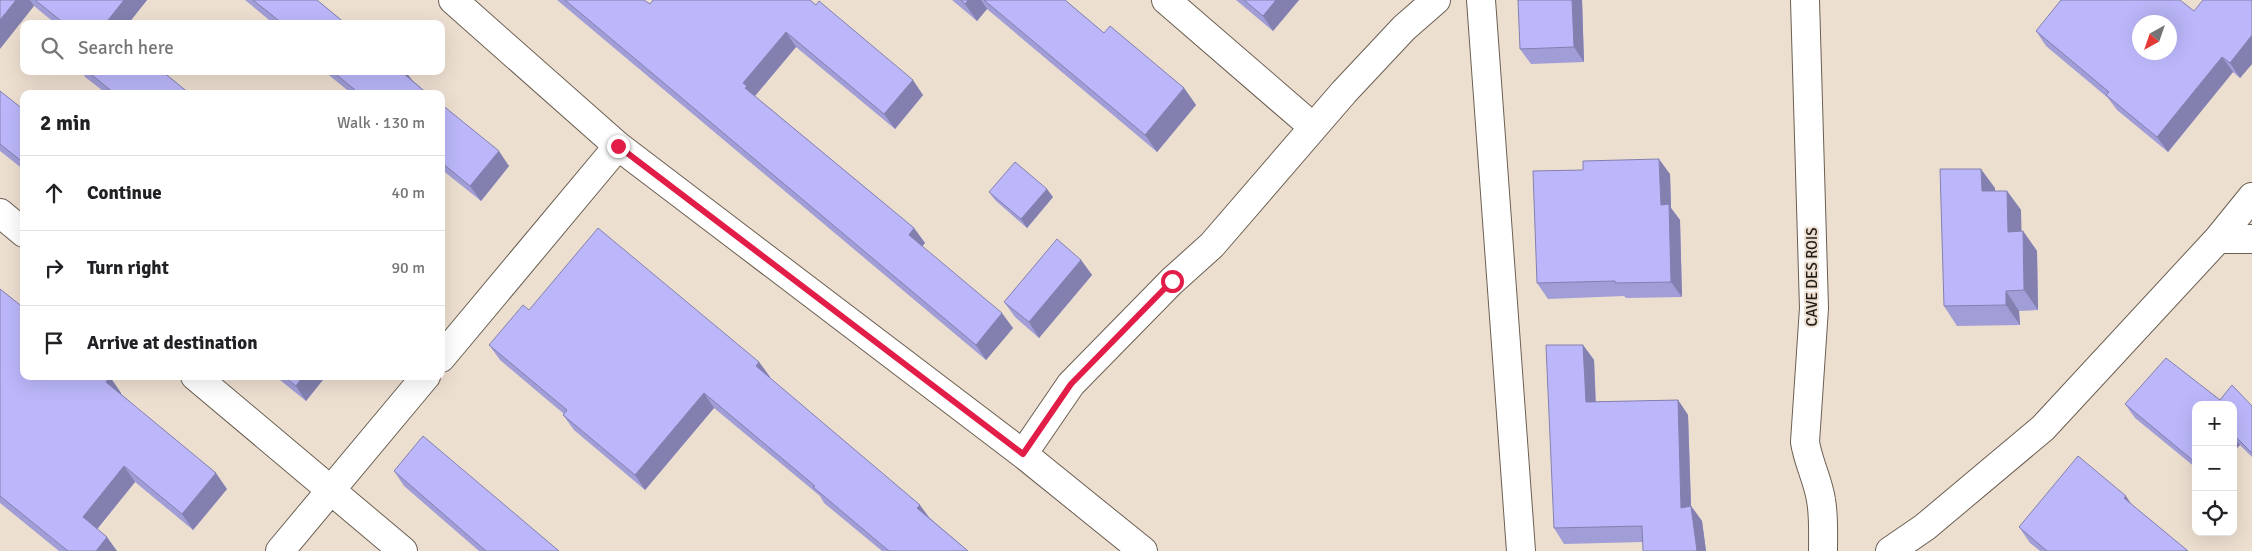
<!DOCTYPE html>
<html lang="en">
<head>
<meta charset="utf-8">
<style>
  :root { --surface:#fff; --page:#f2f2f2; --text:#202124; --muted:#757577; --line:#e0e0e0 }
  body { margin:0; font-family:Signika,sans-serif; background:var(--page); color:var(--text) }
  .controls { position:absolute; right:15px; bottom:15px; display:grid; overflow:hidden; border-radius:10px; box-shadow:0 5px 20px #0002 }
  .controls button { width:45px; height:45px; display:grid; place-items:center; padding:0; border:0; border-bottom:1px solid var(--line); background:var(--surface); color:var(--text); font:25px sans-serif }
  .compass { position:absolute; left:2132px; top:15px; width:45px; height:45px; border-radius:50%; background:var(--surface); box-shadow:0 5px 20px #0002; rotate:220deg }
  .stop { position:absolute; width:15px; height:15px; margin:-11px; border:4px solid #e11d48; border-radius:50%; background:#fff }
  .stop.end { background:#e11d48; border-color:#fff; box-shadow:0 1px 5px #0008 }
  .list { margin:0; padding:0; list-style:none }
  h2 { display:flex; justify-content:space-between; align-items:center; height:65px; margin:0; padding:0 20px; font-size:21px }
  h2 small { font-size:16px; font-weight:400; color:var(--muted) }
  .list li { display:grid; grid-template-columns:32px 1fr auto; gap:15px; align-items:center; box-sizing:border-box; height:75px; padding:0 20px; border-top:1px solid var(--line) }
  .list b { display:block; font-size:19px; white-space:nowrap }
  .list em { font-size:16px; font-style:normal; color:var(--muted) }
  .icon { flex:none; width:28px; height:28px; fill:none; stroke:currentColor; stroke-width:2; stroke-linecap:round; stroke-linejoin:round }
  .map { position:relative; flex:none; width:2252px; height:551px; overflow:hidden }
  .search { position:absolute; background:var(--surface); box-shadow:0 5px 20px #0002; left:20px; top:20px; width:425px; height:55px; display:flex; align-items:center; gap:12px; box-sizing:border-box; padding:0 18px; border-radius:10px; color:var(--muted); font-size:19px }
  .panel { position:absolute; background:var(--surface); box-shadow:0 5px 20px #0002; left:20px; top:90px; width:425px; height:290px; border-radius:10px }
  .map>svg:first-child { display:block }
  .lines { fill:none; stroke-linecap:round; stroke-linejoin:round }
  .street-casing { stroke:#6b5f52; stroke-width:30 }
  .secondary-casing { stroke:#6b5f52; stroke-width:30 }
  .street { stroke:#fff; stroke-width:28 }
  .secondary { stroke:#fff; stroke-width:28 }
  .wall { fill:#a19dd7 }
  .shaded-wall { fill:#8380af }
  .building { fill:#bbb7fa; stroke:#8380af; fill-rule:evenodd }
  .route { stroke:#e11d48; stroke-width:6 }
  .labels { text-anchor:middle; stroke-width:4; stroke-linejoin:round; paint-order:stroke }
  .street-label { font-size:15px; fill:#211c17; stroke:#eddfd0 }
</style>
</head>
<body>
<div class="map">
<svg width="2252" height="551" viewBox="0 0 2252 551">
  <rect width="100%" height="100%" fill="#eddfd0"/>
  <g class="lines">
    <g class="street-casing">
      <path id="street" d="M 453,0 L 618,146 L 1023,454 L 1143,551
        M 1166,0 L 1313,127
        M 1481,0 L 1521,551
        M 0,213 L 24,233
        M 2218,239 L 2252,239
        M 441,358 L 618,146
        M 195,376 L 403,551
        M 1023,454 L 1071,384 L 1172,281 L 1212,245 L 1344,92 L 1404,28 L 1436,0
        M 280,551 L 426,376
        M 1890,551 L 1925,527 L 2043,428 L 2218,239 L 2252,197"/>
    </g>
    <g class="secondary-casing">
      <path id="secondary" d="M 1805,0 L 1814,308 L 1805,442 C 1808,462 1818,480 1821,500 C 1824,517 1823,534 1823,551"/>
    </g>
    <use href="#street" class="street"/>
    <use href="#secondary" class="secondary"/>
  </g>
  <path class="wall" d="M 0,0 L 147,0 L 128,24 L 56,24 L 34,6 Z
    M 245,0 L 317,0 L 346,24 L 274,24 Z
    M 557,0 L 644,0 L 650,4 L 810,0 L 923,95 L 895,129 L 796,47 L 755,96 L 914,228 L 925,243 L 922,246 L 1013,328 L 986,360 Z
    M 952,0 L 1065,0 L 1104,33 L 1184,88 L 1196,105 L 1157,152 L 987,9 L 977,21 Z
    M 1236,0 L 1299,0 L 1273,31 Z
    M 1582,0 L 1584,62 L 1531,64 L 1520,49 Z
    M 2252,0 L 2252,64 L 2240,78 L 2233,72 L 2168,152 L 2117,110 L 2108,98 L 2046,46 L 2036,31 L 2194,11 Z
    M 82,71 L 162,71 L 190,94 L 107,94 L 85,77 Z
    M 324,71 L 405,71 L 412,80 L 428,94 L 352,94 Z
    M 0,91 L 24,110 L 24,170 L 0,151 Z
    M 441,104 L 509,166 L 481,201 L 441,169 Z
    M 1583,170 L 1670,174 L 1671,208 L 1680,220 L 1682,297 L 1626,298 L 1624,296 L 1548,299 L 1537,283 Z
    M 1995,188 L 1995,191 L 2007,191 L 2021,210 L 2021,231 L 2023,231 L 2037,251 L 2038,310 L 2019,311 L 2020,325 L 1957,326 L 1944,306 Z
    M 989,192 L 1053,197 L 1027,228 L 995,200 Z
    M 1081,260 L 1092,275 L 1039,338 L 1015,317 L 1004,302 Z
    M 0,289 L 110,377 L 121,393 L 121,394 L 227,489 L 193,530 L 135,482 L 97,529 L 117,551 L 59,551 L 0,503 Z
    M 529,310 L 759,362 L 770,377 L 769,378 L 931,519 L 968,551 L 882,551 L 824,503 L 820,496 L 714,408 L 645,490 L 574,430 L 563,415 L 564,414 L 500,360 L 489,345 Z
    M 1583,345 L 1594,360 L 1596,402 L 1678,400 L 1688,415 L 1691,506 L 1702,521 L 1706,551 L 1643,551 L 1643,542 L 1564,544 L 1554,528 Z
    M 275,376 L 326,376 L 306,401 Z
    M 2220,400 L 2252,406 L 2252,457 L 2240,445 L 2233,452 L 2233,405 L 2196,405 L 2196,468 L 2135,418 L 2125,404 Z
    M 394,471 L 559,551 L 479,551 L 404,486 Z
    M 2132,505 L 2188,551 L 2040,551 L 2030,543 L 2019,527 Z"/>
  <path class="shaded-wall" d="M 16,0 L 30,0 L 34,6 L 0,49 L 0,20 Z
    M 124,0 L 147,0 L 128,24 L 105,24 Z
    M 968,0 L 981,0 L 987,9 L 977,21 L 965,4 Z
    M 1276,0 L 1299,0 L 1273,31 L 1263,16 Z
    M 1572,0 L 1582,0 L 1584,62 L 1574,47 Z
    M 786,32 L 796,47 L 754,97 L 745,88 L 743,83 Z
    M 2252,35 L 2252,64 L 2240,78 L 2230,63 Z
    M 2222,57 L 2233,72 L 2168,152 L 2157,137 Z
    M 406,72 L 417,87 L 404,74 Z
    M 913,80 L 923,95 L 895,129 L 884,114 Z
    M 1184,88 L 1196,105 L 1157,152 L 1145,135 Z
    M 499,151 L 509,166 L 481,201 L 470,186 Z
    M 1659,159 L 1670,174 L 1671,208 L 1680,220 L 1682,297 L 1671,282 L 1661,205 Z
    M 1981,169 L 1995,188 L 1996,211 L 1982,191 Z
    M 1047,189 L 1053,197 L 1027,228 L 1021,219 Z
    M 2007,191 L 2021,210 L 2022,251 L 2008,232 Z
    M 914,228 L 925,243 L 919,250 L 909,235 Z
    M 2023,231 L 2037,251 L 2038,310 L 2024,290 Z
    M 1081,260 L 1092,275 L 1039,338 L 1029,322 Z
    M 2006,291 L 2019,311 L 2020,325 L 2006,305 Z
    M 1002,313 L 1013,328 L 986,360 L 976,345 Z
    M 1583,345 L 1594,360 L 1596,417 L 1586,402 Z
    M 759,362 L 770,377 L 766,382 L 756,366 Z
    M 303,376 L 326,376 L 306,401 L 296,386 Z
    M 110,377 L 121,393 L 118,398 L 106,382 Z
    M 704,393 L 714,408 L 645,490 L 635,475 Z
    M 1678,400 L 1688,415 L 1691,506 L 1702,521 L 1706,551 L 1697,551 L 1681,508 Z
    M 2233,436 L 2240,445 L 2233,452 Z
    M 124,466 L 135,482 L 94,533 L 83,517 Z
    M 216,473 L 227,489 L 193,530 L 182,514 Z
    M 2126,496 L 2136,511 L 2124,498 Z
    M 920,505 L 931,520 L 917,508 Z
    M 107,537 L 117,551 L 96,551 Z"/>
  <path class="building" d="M 0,0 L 16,0 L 0,20 Z
    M 35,0 L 124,0 L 105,24 L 65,24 Z
    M 253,0 L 317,0 L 346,24 L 283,24 Z
    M 565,0 L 644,0 L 650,4 L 653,0 L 810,0 L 816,5 L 819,1 L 913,80 L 884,114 L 786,32 L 743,83 L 747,86 L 745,88 L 914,228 L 909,235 L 1002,313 L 976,345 Z
    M 961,0 L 968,0 L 965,4 Z
    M 984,0 L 1065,0 L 1104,33 L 1110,26 L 1184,88 L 1145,135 Z
    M 1244,0 L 1276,0 L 1263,16 Z
    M 1518,0 L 1572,0 L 1574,47 L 1520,49 Z
    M 2061,0 L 2180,0 L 2194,11 L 2203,0 L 2252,0 L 2252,35 L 2230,63 L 2222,57 L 2157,137 L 2106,95 L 2109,92 L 2036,31 ZM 2140,22 L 2170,22 L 2170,52 L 2140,52 Z
    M 87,71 L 162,71 L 190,94 L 115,94 Z
    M 332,71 L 405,71 L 406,72 L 404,74 L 428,94 L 360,94 Z
    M 0,91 L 24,110 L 24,163 L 0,144 Z
    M 441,104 L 499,151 L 470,186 L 441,162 Z
    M 1659,159 L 1661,205 L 1669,204 L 1671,282 L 1615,283 L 1615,281 L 1537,283 L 1533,171 L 1583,170 L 1583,161 Z
    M 1015,162 L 1047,189 L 1021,219 L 989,192 Z
    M 1940,169 L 1981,169 L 1982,191 L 2007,191 L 2008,232 L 2023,231 L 2024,290 L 2006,291 L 2006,305 L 1944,306 Z
    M 598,228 L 759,362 L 756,366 L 920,505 L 917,508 L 968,551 L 889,551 L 813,487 L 815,486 L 704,393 L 635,475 L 563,415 L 567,410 L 489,345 L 523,305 L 529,310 Z
    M 1057,239 L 1081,260 L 1029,322 L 1004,302 Z
    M 0,289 L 24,308 L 24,376 L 109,376 L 110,377 L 106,382 L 216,473 L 182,514 L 124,466 L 83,517 L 107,537 L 96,551 L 68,551 L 0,496 Z
    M 1546,345 L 1583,345 L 1586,402 L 1678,400 L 1681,508 L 1691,506 L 1697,551 L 1643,551 L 1642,526 L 1554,528 Z
    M 2166,358 L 2220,400 L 2232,385 L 2252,406 L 2252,453 L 2233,434 L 2233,405 L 2196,405 L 2196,463 L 2125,404 Z
    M 284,376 L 303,376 L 296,386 Z
    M 423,436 L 559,551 L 486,551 L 394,471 Z
    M 2078,456 L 2126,496 L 2124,498 L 2188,551 L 2047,551 L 2019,527 Z"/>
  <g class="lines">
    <path class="route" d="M 618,146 L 1023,454 L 1071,384 L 1172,281"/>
  </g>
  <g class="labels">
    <g class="street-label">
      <text transform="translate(1812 277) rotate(-90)" y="5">CAVE DES ROIS</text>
    </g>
  </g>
</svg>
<div class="controls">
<button>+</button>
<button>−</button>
<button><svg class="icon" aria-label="locate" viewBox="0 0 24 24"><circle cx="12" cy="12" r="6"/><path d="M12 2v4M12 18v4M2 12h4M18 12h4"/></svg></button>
</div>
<svg class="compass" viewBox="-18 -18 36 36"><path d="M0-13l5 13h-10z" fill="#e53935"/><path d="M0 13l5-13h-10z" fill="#757577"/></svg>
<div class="stop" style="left:1172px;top:281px"></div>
<div class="stop end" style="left:618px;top:146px"></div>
<div class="search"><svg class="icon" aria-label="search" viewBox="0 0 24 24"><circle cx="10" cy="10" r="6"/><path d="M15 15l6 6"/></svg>Search here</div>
<section class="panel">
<h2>2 min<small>Walk · 130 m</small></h2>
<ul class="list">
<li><svg class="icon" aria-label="ahead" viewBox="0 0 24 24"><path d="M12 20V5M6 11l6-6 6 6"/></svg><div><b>Continue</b></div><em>40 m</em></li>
<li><svg class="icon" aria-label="right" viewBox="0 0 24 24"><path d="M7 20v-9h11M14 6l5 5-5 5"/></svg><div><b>Turn right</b></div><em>90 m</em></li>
<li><svg class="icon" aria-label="arrive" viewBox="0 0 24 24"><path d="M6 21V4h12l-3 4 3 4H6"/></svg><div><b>Arrive at destination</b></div></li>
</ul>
</section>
</div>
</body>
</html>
